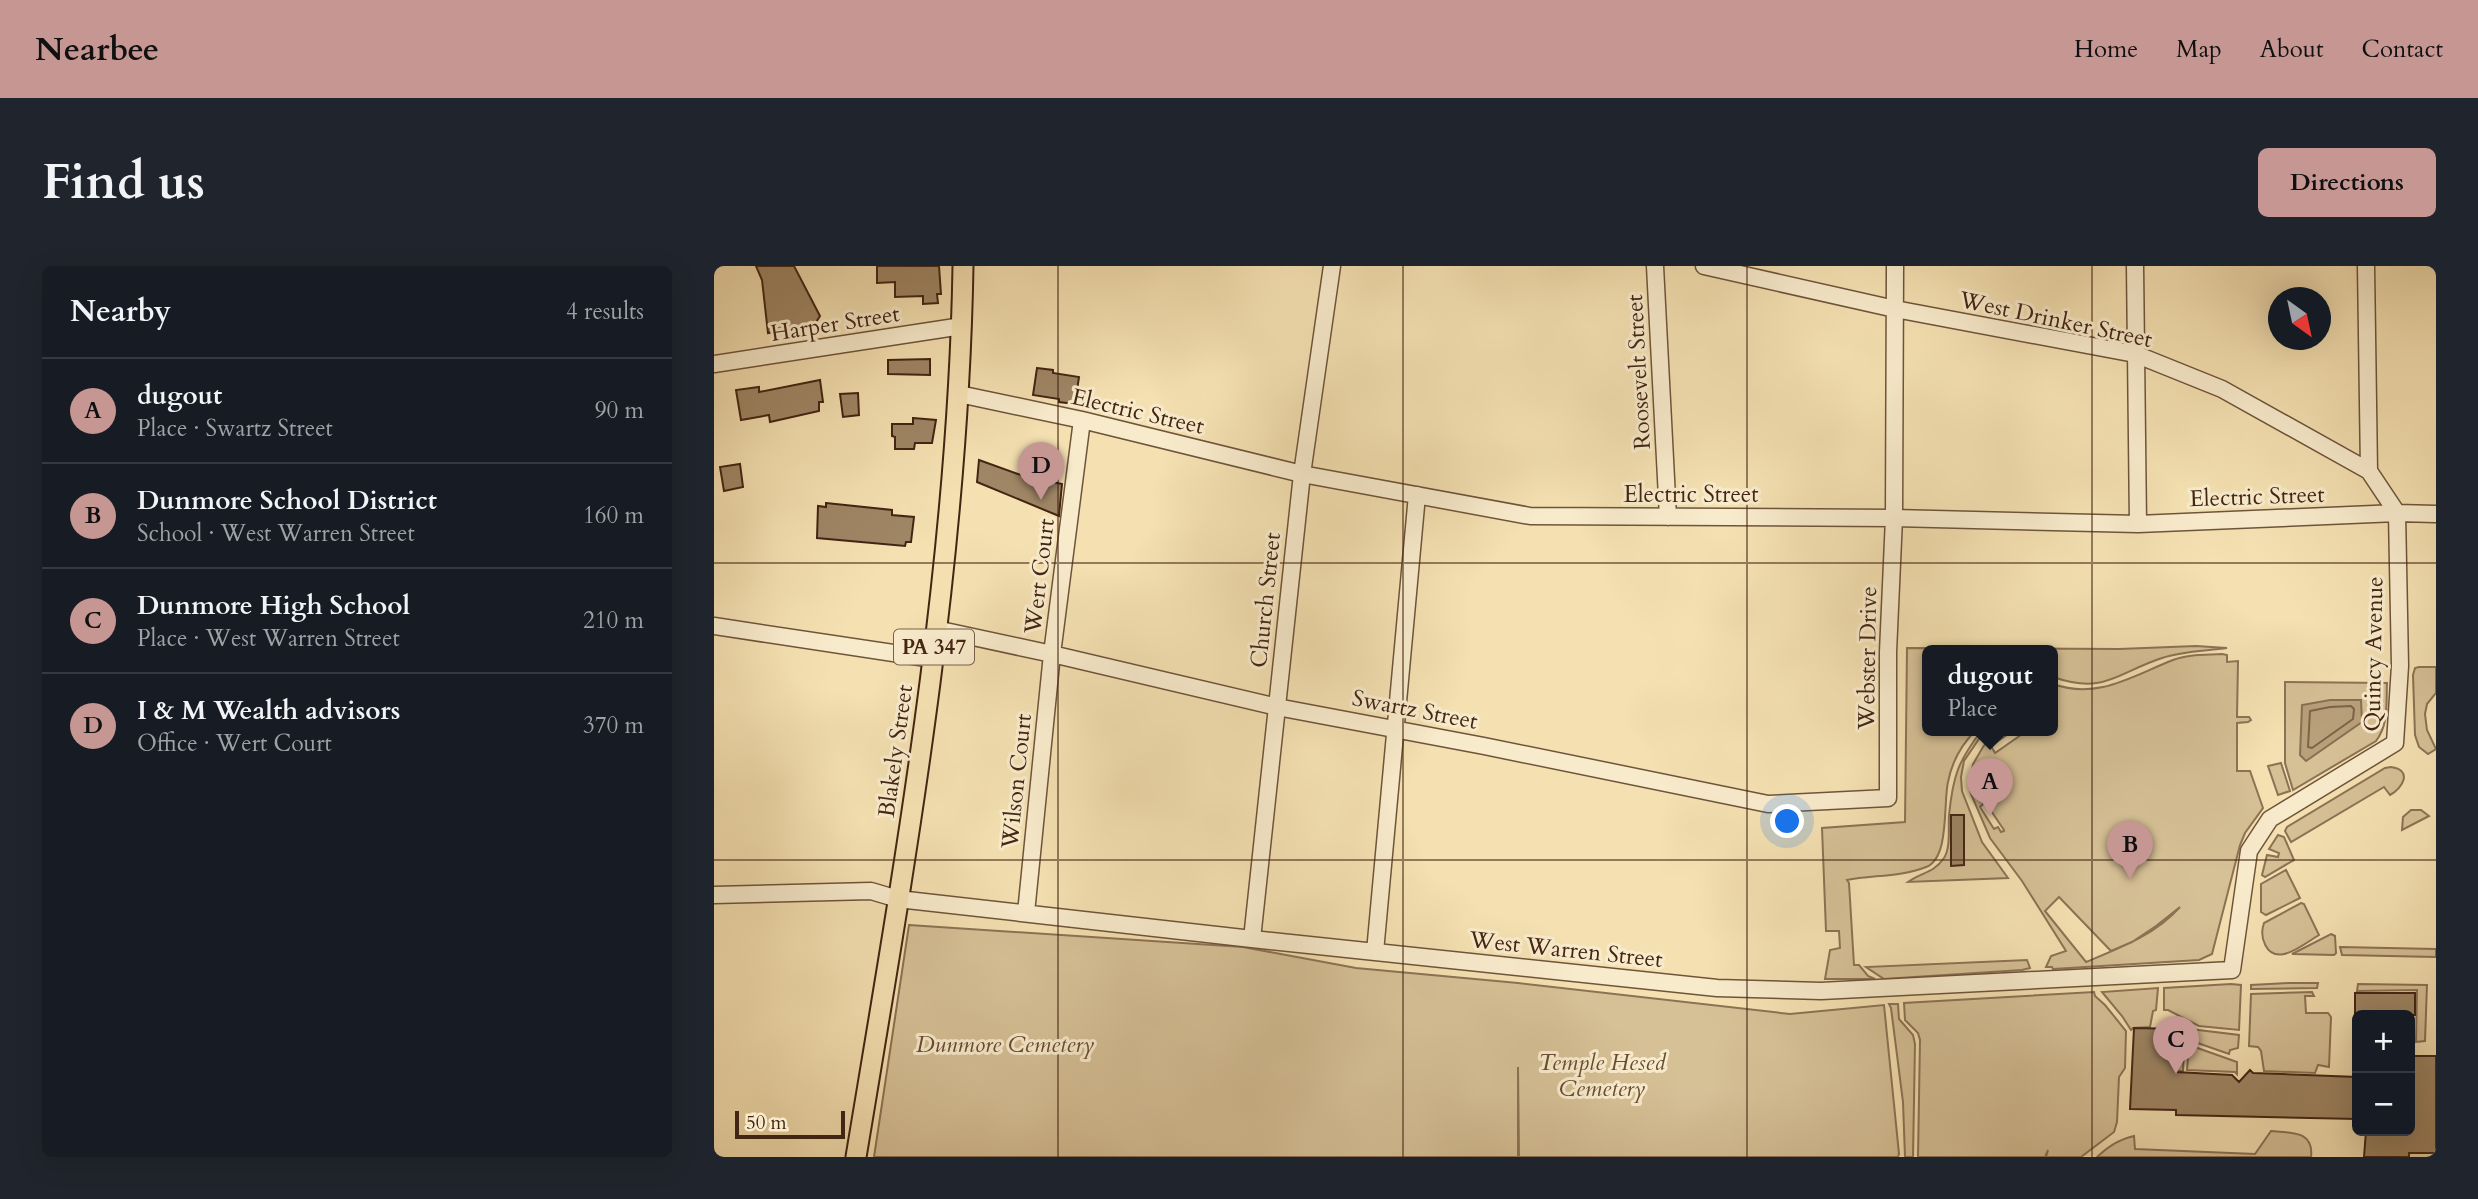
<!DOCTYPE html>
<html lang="en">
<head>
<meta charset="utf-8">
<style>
  :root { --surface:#171b24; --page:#20242c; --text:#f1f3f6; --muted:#9ea1a6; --line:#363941; --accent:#c59692 }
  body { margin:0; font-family:Cardo,serif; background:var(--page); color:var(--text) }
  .controls { position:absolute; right:21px; bottom:21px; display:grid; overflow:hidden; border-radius:10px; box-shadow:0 7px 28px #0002 }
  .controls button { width:63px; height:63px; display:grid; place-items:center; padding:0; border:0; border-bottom:2px solid var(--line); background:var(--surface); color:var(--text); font:35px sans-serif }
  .compass { position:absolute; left:1554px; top:21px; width:63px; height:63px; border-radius:50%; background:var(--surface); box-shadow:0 7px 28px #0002; rotate:147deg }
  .scale { position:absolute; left:21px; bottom:18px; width:110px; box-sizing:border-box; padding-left:7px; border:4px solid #432513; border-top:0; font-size:19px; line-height:24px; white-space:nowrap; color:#432513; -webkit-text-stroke:5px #f8ebcc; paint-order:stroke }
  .you { position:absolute; left:1074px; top:556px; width:24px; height:24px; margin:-18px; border:5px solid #fff; border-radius:50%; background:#1a73e8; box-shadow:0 0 0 10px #1a73e833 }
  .badge { display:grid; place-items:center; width:46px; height:46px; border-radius:50%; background:var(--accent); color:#111; font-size:23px; font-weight:700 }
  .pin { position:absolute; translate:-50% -58px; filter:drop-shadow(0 2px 4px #0008) }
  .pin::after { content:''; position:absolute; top:37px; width:24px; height:21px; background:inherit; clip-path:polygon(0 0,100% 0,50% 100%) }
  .popup { position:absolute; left:1208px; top:379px; width:136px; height:91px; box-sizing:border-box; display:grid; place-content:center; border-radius:10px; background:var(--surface); filter:drop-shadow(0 2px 5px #0005); font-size:23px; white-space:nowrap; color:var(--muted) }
  .popup b { font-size:26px; color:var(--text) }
  .popup::after { content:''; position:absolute; left:50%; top:100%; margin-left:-14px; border:14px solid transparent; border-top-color:var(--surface) }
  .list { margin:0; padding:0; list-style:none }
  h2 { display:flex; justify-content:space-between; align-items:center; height:91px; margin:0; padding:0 28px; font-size:30px }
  h2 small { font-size:23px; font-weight:400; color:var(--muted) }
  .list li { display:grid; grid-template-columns:46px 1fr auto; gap:21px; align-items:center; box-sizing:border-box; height:105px; padding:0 28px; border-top:2px solid var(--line) }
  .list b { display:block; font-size:26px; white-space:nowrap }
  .list p { margin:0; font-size:23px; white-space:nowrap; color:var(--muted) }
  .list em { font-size:23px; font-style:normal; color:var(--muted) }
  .map { position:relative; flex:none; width:1722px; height:891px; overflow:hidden; border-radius:10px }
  header { display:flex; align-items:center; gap:42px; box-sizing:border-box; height:98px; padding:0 35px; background:var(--accent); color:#111 }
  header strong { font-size:33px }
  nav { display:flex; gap:38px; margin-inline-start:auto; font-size:24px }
  .intro { display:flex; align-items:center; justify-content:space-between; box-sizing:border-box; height:168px; padding:0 42px }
  h1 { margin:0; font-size:49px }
  .button { padding:18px 32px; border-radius:10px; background:var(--accent); color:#111; font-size:24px; font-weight:700 }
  main { display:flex; gap:42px; padding:0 42px }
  aside { flex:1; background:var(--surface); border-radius:10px; box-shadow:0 7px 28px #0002 }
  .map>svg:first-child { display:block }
  .green { fill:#d6c096; stroke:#8c7254; stroke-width:2; fill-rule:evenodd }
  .water { fill:#b8a07b; stroke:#896f51; stroke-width:2 }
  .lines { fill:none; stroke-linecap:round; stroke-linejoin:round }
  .shore { stroke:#7e6247; stroke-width:2 }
  .building { fill:#9f8665; stroke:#432513; stroke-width:2 }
  .minor-casing { stroke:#6f543a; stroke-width:19 }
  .major-casing { stroke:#432513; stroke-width:23 }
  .minor { stroke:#f8ebcc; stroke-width:16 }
  .major { stroke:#f4e0b1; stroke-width:19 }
  .grid { fill:none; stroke:#432513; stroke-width:2; stroke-opacity:0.55 }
  .labels { text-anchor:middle; stroke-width:6; stroke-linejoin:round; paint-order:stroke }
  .shield { fill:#f8ebcc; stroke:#79604a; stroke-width:2 }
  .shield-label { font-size:21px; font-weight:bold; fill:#432513 }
  .street-label { font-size:23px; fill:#432513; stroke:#f8ebcc }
  .park-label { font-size:23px; font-style:italic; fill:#684c34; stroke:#f8ebcc }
</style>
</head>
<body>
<header>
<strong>Nearbee</strong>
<nav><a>Home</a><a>Map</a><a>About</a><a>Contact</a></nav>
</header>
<div class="intro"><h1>Find us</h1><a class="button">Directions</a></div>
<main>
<aside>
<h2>Nearby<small>4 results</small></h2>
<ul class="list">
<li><span class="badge">A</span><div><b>dugout</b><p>Place · Swartz Street</p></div><em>90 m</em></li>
<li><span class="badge">B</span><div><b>Dunmore School District</b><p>School · West Warren Street</p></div><em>160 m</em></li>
<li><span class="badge">C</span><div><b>Dunmore High School</b><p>Place · West Warren Street</p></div><em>210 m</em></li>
<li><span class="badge">D</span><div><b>I &amp; M Wealth advisors</b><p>Office · Wert Court</p></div><em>370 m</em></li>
</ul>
</aside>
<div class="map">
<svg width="1722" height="891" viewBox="0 0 1722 891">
  <rect width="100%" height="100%" fill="#f4e0b1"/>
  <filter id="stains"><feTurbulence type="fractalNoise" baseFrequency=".00286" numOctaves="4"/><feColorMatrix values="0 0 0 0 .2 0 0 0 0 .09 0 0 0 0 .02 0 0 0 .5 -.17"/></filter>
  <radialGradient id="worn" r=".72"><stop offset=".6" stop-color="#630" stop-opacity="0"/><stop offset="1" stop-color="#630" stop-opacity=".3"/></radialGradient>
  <path class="green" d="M 1482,380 L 1513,382 C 1491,385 1468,385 1448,392 C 1402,407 1391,429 1339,411 L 1339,384 L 1213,384 L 1213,464 L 1262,464 C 1247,479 1238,495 1234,516 C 1229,537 1236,592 1212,601 C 1187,611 1159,609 1133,614 L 1135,617 L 1140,699 L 1145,699 L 1154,710 L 1161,713 L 1111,713 L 1116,684 L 1126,682 L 1125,665 L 1112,665 L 1108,562 L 1191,556 L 1193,382 L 1405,383 Z
    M 1508,388 L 1513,389 L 1513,396 L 1524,395 L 1523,451 L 1535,451 L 1537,454 L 1534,456 L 1523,457 L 1523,505 L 1536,505 L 1549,542 L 1531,567 L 1526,579 L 1498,688 L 1485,694 L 1339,703 L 1338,701 L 1332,701 L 1337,690 L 1352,685 L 1308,615 L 1276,572 L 1257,528 L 1255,519 L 1259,498 L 1269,481 L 1282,464 L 1300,464 L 1277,480 L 1281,487 L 1314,464 L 1339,464 L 1339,418 C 1384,434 1418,410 1459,394 C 1474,388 1492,389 1508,388 ZM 1271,536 L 1290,564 L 1290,565 L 1287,566 L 1284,561 L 1280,563 L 1266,541 ZM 1345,631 L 1397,685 L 1418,676 L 1442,660 L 1466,641 C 1441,669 1406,682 1372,696 L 1331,645 Z
    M 1705,401 L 1722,401 L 1722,427 L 1713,438 L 1711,448 L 1713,464 L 1722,483 L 1714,488 L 1705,481 L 1701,469 L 1699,409 L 1701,402 Z
    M 1571,416 L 1673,417 C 1672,437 1675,458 1662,475 L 1579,524 L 1571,497 Z
    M 1268,464 L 1271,464 L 1250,495 L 1247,511 L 1248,525 L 1268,576 L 1294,612 L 1194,616 C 1207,606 1219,608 1230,592 C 1237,581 1234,562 1235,549 C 1239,510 1244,495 1268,464 Z
    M 1567,497 L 1576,525 L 1564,529 L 1554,500 Z
    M 1677,501 C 1699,504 1689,522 1676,529 L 1670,521 L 1577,576 L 1571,565 L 1573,561 L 1671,502 Z
    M 1697,544 L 1707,544 L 1715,550 L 1688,564 L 1689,551 Z
    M 1564,569 L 1570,571 L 1580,594 L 1551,611 L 1548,609 L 1553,589 L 1564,591 L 1565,587 L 1555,583 Z
    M 1572,604 L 1586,632 L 1552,649 L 1547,646 L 1547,618 Z
    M 1587,637 L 1590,638 L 1605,669 C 1595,675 1581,686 1570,688 C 1552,692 1545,671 1550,657 Z
    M 195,659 L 529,681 L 642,702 L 804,717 L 1076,748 L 1170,739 L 1185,888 L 1184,891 L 805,891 L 804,801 L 804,891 L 160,891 Z
    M 1617,668 L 1621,670 L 1622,687 L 1620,689 L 1578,688 Z
    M 1626,681 L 1722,683 L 1722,691 L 1628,689 Z
    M 1313,694 L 1316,702 L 1308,704 L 1170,713 L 1152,701 Z
    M 1575,717 L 1604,717 L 1603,722 L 1537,723 L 1537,719 Z
    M 1517,718 L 1527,719 L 1525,764 L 1485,760 L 1454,744 L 1450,744 L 1450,722 Z
    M 1644,718 L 1713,719 L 1711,775 L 1702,776 L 1703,724 L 1643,725 Z
    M 1444,722 L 1442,744 L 1439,745 L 1436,761 L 1419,762 L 1417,764 L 1408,750 L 1388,726 Z
    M 1380,726 L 1381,730 L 1391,739 L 1412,765 L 1411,802 L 1405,811 L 1403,856 L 1400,866 L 1367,891 L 1332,891 L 1334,884 L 1331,891 L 1204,891 L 1206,774 L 1204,767 L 1191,754 L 1190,737 Z
    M 1598,726 L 1600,730 L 1591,730 L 1592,747 L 1614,747 L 1617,751 L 1615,801 L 1604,799 L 1601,807 L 1550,805 L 1547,785 L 1544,781 L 1535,780 L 1537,728 Z
    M 1175,738 L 1184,738 L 1185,753 L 1199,769 L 1201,778 L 1199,891 L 1191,891 L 1189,836 L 1177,742 Z
    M 1467,762 L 1471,762 L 1469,805 L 1464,805 Z
    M 1476,763 L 1525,769 L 1524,782 L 1516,784 L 1515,788 L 1475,774 Z
    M 1475,779 L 1523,796 L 1523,808 L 1521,806 L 1473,804 Z
    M 1557,865 C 1577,867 1600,864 1597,891 L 1383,891 C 1395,880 1404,874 1420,870 L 1421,883 L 1541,888 Z"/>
  <path class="water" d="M 1616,434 L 1647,434 L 1648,456 L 1592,495 L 1586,489 L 1588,439 Z"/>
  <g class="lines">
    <path class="shore" d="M 1637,440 L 1640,443 L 1639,453 L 1598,482 L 1594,481 L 1596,445 L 1616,441 Z"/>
  </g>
  <path class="building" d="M 42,0 L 80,0 L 106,50 L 99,61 L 54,67 L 48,14 Z
    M 163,0 L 225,0 L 227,28 L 223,28 L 224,37 L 209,38 L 209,30 L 181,31 L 181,16 L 163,17 Z
    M 216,93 L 216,109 L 174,108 L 174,94 Z
    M 323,102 L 339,104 L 339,107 L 365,111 L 361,138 L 345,136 L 345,133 L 319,129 Z
    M 106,114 L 109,136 L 105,136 L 105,145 L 56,156 L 55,149 L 27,154 L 22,124 L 45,121 L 45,126 Z
    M 144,127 L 145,149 L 129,151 L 126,128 Z
    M 199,152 L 222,154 L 218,177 L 201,177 L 200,183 L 181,183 L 181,171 L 178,170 L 178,158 L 199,158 Z
    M 265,194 L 304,208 L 348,218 L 345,250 L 263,216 Z
    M 26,198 L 29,221 L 10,225 L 6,201 Z
    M 112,237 L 178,244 L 178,249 L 200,251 L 197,276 L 192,276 L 191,280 L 103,272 L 104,240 L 112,241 Z
    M 1237,549 L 1250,549 L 1250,599 L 1237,600 Z
    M 1641,727 L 1701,727 L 1701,749 L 1641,749 Z
    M 1420,762 L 1466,763 L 1462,806 L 1518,809 L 1525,816 L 1536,804 L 1539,807 L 1643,811 L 1643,853 L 1462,849 L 1462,844 L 1416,843 Z
    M 1696,790 L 1722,790 L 1722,887 L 1695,887 L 1695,891 L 1650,891 L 1652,865 L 1696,865 Z"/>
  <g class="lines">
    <g class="minor-casing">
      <path id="minor" d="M 941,0 L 954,251
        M 990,0 L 1181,43 L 1421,88 L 1508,123 L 1655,205 L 1683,247
        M 1421,0 L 1424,258
        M 1652,0 L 1655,205
        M 0,98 L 248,60
        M 245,128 L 368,154 L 588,208 L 816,250 L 1180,252 L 1424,258 L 1683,247 L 1722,248
        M 0,360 L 219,393
        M 222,363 L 338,388 L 563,441 L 770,480 L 1054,538 L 1174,532 L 1174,386 L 1180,252 L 1181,0
        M 0,629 L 157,625 L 184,633 L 538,673 L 1003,722 L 1107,725 L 1518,704 L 1535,585 L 1556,553 L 1681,477 L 1686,400 L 1683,247
        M 312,647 L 338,388 L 368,154
        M 538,673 L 588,208 L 618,0
        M 661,686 L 703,229"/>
    </g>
    <g class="major-casing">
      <path id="major" d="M 142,891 C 191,596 244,299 249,0"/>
    </g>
    <use href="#minor" class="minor"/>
    <use href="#major" class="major"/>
  </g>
  <path class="grid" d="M 344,0 L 344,891M 689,0 L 689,891M 1033,0 L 1033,891M 1378,0 L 1378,891M 0,297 L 1722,297M 0,594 L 1722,594"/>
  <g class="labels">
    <rect class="shield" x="180" y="363.5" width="80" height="35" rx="5"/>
    <g class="shield-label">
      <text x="220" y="388">PA 347</text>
    </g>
    <g class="street-label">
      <text transform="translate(1342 53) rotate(12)" y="8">West Drinker Street</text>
      <text transform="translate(121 57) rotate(-9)" y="8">Harper Street</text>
      <text transform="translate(924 106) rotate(-93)" y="8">Roosevelt Street</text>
      <text transform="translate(424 145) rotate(13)" y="8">Electric Street</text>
      <text x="977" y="236">Electric Street</text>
      <text transform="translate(1543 230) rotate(-2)" y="8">Electric Street</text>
      <text transform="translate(325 310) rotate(-83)" y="8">Wert Court</text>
      <text transform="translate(551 334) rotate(-84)" y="8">Church Street</text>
      <text transform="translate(1659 388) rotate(-89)" y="8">Quincy Avenue</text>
      <text transform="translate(1153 392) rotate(-89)" y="8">Webster Drive</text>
      <text transform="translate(701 443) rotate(11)" y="8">Swartz Street</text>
      <text transform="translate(181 485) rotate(-82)" y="8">Blakely Street</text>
      <text transform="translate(302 515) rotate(-84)" y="8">Wilson Court</text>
      <text transform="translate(852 683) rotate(6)" y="8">West Warren Street</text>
    </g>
    <g class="park-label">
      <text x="291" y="786">Dunmore Cemetery</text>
      <text x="888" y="804">Temple Hesed<tspan x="888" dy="26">Cemetery</tspan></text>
    </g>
  </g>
  <rect width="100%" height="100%" filter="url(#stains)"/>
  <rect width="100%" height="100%" fill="url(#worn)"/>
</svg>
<div class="controls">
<button>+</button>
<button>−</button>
</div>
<svg class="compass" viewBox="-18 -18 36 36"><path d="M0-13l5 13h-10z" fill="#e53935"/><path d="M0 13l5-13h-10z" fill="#9ea1a6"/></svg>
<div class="scale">50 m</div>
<div class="you"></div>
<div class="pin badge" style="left:1276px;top:550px">A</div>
<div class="popup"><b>dugout</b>Place</div>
<div class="pin badge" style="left:1416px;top:613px">B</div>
<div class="pin badge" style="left:1462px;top:808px">C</div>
<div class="pin badge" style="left:327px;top:234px">D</div>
</div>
</main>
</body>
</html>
